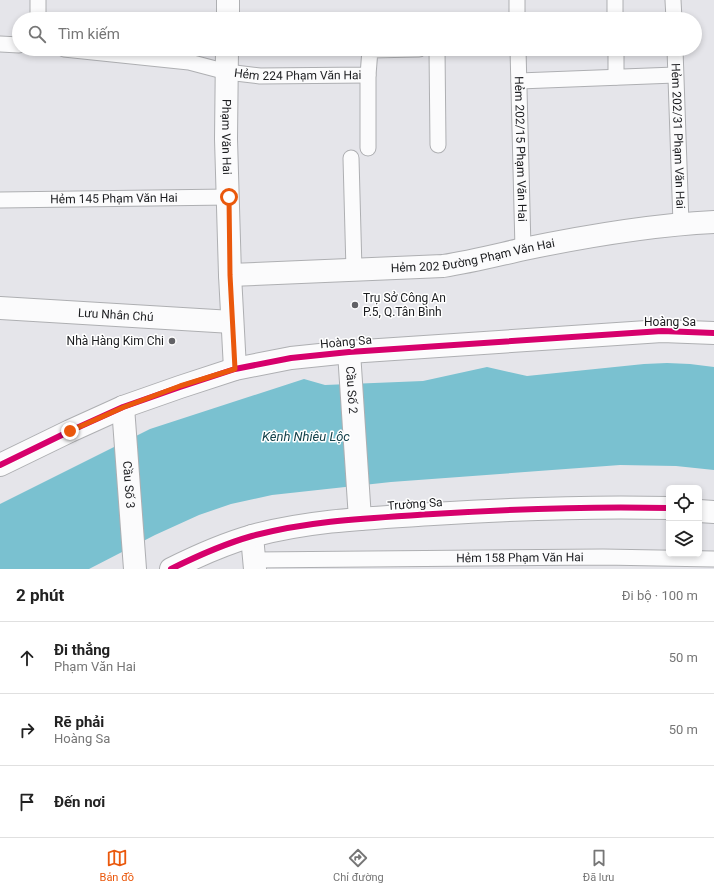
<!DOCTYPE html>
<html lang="vi">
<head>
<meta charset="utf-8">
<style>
  :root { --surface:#fff; --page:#f6f6f6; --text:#222; --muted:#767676; --line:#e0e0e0; --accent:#ea580c }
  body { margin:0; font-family:Roboto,sans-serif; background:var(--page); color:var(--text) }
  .controls { position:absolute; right:12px; bottom:12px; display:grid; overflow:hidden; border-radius:6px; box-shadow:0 2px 6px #0003 }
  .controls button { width:36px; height:36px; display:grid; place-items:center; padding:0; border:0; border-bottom:1px solid var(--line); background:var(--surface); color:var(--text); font:20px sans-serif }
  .stop { position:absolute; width:12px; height:12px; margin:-9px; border:3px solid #ea580c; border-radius:50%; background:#fff }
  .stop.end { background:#ea580c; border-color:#fff; box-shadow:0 1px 4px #0008 }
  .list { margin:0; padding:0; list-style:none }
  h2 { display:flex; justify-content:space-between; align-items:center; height:52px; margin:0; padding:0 16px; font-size:17px }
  h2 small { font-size:13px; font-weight:400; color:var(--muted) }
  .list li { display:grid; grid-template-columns:26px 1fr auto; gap:12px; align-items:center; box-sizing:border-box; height:72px; padding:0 16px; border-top:1px solid var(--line) }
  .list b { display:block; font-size:15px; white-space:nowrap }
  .list p { margin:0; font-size:13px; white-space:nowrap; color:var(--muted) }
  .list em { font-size:13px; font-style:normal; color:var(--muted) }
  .icon { flex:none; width:22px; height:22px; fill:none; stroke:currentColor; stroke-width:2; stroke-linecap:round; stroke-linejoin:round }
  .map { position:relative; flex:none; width:714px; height:569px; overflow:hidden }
  .search { position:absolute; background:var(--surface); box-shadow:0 2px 6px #0003; left:12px; right:12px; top:12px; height:44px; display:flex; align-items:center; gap:10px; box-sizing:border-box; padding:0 14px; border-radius:22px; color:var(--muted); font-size:15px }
  .sheet { height:268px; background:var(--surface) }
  nav { display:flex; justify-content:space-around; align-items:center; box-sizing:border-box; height:56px; border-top:1px solid var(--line); background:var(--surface); font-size:11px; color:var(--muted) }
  nav a { display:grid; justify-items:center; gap:2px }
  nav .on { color:var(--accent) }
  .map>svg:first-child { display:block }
  .water { fill:#7ac1d0 }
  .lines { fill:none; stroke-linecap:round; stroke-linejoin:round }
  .service-casing { stroke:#aeafb2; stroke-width:17 }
  .minor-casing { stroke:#aeafb2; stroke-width:24 }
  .tertiary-casing { stroke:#aeafb2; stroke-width:24 }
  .service { stroke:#fbfbfc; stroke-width:15 }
  .minor { stroke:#fbfbfc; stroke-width:22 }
  .tertiary { stroke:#fbfbfc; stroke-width:22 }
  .cycleway-casing { stroke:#fff; stroke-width:8 }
  .cycleway { stroke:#d6006c; stroke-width:6 }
  .route { stroke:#ea580c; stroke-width:5 }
  .poi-dot { fill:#626266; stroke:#fff; stroke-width:1.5 }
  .labels { text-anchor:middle; stroke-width:3; stroke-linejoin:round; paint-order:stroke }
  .street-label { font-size:12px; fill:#1b1c1f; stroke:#fff }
  .poi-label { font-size:12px; fill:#1b1c1f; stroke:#fff; text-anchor:start }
  .water-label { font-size:13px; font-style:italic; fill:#15434c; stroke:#fff }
</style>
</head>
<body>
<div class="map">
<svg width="714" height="569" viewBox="0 0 714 569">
  <rect width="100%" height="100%" fill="#e5e5ea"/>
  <path class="water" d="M 667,363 L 690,364 L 714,367 L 714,470 L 676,466 L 620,465 L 391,482 L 272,495 L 231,504 L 199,515 L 155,535 L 89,569 L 0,569 L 0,504 L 150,429 L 304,379 L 325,385 L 423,381 L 487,367 L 527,376 L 644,364 Z"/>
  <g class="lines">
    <g class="service-casing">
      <g id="service">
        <path d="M 517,0 L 517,19"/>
        <path d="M 615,0 L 615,19"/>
        <path d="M 673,0 L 674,19"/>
        <path d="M 38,19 L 38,0"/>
        <path d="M 0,44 L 19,45"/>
        <path id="s1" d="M 64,49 L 189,62 L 227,72 L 260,76 L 368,75 L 370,50 L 419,49"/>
        <path d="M 437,49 L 438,145"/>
        <path id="s2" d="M 518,49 L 523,249"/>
        <path d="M 616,49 L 616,77"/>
        <path id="s3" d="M 675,49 L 681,224"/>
        <path d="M 368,75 L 368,148"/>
        <path d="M 519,81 L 675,75"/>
        <path d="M 351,158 L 354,270"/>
        <path id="s4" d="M 0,200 L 229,197"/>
        <path id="s5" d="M 254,560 L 603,557 L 714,559"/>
      </g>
    </g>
    <g class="minor-casing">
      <g id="minor">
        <path id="s6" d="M 230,275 L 443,266 C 470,262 497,255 524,249 C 587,236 650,225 714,222"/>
        <path id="s7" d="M 0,308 L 232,322"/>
      </g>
    </g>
    <g class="tertiary-casing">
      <g id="tertiary">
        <path d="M 228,19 L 228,0"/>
        <path id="s8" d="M 227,49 L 226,139 L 230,275 L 235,369"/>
        <path id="s9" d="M 349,352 L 360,519"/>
        <path id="s10" d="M 123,407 L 135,569"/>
        <path d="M 0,465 L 70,431 L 123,407 L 180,387 L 235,369 L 291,358 L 349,352 L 662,331 L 714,333"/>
        <path d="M 699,511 L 714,512"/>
        <path d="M 252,536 L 255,569"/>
        <path d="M 171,569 C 197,556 224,544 252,536 C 311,520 372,518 433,514 C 512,509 590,506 669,508"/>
      </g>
    </g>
    <use href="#service" class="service"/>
    <use href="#minor" class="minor"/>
    <use href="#tertiary" class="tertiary"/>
    <g class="cycleway-casing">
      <path id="cycleway" d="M 0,465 L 70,431 L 123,407 L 180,387 L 235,369 L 291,358 L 349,352 L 662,331 L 714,333
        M 171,569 C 197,556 224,544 252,536 C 311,520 372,518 433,514 C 512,509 590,506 669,508"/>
    </g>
    <use href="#cycleway" class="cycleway"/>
  </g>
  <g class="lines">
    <path class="route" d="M 70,431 L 124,407 L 180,386 L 235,369 L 230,275 L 229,197"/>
  </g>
  <g class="poi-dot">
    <circle cx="355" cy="305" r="4"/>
    <circle cx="172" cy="341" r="4"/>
  </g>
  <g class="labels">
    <g class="street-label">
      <text dy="4" stroke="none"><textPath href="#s1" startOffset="236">Hẻm 224 Phạm Văn Hai</textPath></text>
      <text dy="4" stroke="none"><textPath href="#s3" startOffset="87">Hẻm 202/31 Phạm Văn Hai</textPath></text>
      <text dy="4" stroke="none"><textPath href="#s8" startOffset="88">Phạm Văn Hai</textPath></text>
      <text dy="4" stroke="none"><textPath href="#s2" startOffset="100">Hẻm 202/15 Phạm Văn Hai</textPath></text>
      <text dy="4" stroke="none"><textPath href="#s4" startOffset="114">Hẻm 145 Phạm Văn Hai</textPath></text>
      <text dy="4" stroke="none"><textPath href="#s6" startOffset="244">Hẻm 202 Đường Phạm Văn Hai</textPath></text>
      <text dy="4" stroke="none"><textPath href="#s7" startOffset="116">Lưu Nhân Chú</textPath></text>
      <text x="670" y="326">Hoàng Sa</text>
      <text transform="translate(346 342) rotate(-5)" y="4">Hoàng Sa</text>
      <text dy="4" stroke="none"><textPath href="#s9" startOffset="38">Cầu Số 2</textPath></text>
      <text dy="4" stroke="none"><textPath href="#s10" startOffset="78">Cầu Số 3</textPath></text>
      <text transform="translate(415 504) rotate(-4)" y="4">Trường Sa</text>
      <text dy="4" stroke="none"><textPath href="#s5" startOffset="266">Hẻm 158 Phạm Văn Hai</textPath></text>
    </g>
    <g class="poi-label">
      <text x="363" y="302">Trụ Sở Công An<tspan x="363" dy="14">P.5, Q.Tân Bình</tspan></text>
      <text x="164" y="345" text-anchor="end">Nhà Hàng Kim Chi</text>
    </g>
    <g class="water-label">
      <text x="306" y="441">Kênh Nhiêu Lộc</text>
    </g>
  </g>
</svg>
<div class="controls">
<button><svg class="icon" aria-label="locate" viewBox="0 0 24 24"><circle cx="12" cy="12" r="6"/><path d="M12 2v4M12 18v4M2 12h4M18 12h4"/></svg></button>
<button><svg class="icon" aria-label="layers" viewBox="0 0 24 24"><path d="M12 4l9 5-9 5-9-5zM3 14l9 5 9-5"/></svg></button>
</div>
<div class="stop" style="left:229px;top:197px"></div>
<div class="stop end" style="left:70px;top:431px"></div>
<div class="search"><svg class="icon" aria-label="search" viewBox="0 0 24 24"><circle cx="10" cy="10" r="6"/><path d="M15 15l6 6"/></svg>Tìm kiếm</div>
</div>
<section class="sheet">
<h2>2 phút<small>Đi bộ · 100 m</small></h2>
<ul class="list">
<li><svg class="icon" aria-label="ahead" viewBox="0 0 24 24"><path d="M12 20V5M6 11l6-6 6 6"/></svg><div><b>Đi thẳng</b><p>Phạm Văn Hai</p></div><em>50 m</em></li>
<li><svg class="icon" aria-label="right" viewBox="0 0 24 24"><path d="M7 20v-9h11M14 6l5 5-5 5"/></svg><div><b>Rẽ phải</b><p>Hoàng Sa</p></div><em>50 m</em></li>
<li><svg class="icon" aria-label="arrive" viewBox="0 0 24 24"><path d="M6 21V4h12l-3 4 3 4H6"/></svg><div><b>Đến nơi</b></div></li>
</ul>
</section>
<nav>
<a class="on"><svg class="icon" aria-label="map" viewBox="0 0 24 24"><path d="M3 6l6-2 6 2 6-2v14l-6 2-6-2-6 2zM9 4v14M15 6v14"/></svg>Bản đồ</a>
<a><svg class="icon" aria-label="directions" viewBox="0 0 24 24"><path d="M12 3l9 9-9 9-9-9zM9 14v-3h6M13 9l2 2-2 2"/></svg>Chỉ đường</a>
<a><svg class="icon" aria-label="saved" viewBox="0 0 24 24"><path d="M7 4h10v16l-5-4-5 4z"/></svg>Đã lưu</a>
</nav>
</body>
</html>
